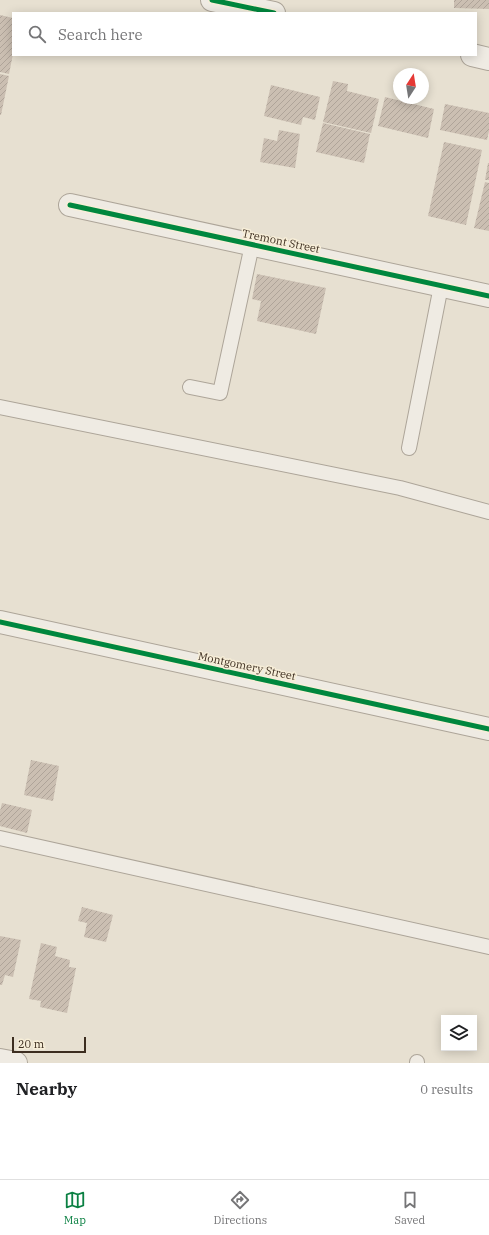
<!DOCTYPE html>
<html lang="en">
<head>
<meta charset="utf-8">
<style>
  :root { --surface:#fff; --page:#f6f6f6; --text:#202124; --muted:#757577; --line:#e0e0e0; --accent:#0b8043 }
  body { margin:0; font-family:"IBM Plex Serif",serif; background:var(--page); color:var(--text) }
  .controls { position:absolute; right:12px; bottom:12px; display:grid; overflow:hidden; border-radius:0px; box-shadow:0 2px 10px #0003 }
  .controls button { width:36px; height:36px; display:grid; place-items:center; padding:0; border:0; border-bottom:1px solid var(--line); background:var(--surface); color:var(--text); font:20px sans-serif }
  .compass { position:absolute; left:393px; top:68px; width:36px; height:36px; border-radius:50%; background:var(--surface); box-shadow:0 2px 10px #0003; rotate:12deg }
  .scale { position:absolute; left:12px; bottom:10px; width:74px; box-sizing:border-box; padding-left:4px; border:2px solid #3d2e20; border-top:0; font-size:11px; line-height:14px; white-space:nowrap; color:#3d2e20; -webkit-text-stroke:3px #f7eed8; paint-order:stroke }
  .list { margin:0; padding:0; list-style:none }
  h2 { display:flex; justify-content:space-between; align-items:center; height:52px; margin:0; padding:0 16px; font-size:17px }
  h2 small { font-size:13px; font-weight:400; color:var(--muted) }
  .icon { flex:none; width:22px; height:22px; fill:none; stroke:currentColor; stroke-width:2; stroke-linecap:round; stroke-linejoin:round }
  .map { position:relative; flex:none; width:489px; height:1063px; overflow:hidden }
  .search { position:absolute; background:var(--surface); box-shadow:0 2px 10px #0003; left:12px; right:12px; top:12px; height:44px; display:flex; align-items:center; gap:10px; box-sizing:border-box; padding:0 14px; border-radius:0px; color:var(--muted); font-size:15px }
  .sheet { height:116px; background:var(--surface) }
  nav { display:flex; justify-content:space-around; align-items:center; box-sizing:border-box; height:56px; border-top:1px solid var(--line); background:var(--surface); font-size:11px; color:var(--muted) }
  nav a { display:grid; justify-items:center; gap:2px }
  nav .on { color:var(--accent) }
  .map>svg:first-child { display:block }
  .building { fill:url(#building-hatch) }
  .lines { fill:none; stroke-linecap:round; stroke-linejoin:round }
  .service-casing { stroke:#ada599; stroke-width:16 }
  .minor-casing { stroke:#ada599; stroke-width:24 }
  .tertiary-casing { stroke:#ada599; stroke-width:24 }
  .service { stroke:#efebe3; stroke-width:14 }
  .minor { stroke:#efebe3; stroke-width:22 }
  .tertiary { stroke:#efebe3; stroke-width:22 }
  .cycleway-casing { stroke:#f7eed8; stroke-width:8 }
  .cycleway { stroke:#00873e; stroke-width:5 }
  .labels { text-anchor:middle; stroke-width:3; stroke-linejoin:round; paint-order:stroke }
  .street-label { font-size:11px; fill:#3d2e20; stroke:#f7eed8 }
</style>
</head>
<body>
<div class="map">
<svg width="489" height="1063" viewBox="0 0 489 1063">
  <defs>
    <pattern id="building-hatch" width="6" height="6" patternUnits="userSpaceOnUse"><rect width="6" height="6" fill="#cbbfb2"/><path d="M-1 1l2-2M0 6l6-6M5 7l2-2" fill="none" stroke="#afa499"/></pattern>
  </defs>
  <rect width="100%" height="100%" fill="#e7e0d1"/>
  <path class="building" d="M 454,0 L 489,0 L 489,9 L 454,8 Z
    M 0,15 L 13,18 L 13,54 L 9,74 L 0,72 Z
    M 0,74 L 9,76 L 1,115 L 0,115 Z
    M 333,81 L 348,84 L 347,91 L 379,99 L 371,133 L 323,122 Z
    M 271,85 L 320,97 L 315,120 L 303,117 L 301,125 L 264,116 Z
    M 385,97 L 434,109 L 428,138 L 378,126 Z
    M 445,104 L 489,113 L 489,131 L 487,140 L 440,130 Z
    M 323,123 L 370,134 L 364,163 L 316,152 Z
    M 279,130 L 300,134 L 295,168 L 260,162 L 264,138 L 277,141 Z
    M 444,142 L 482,150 L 466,225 L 428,216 Z
    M 488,163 L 489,163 L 489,180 L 485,180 Z
    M 485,182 L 489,183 L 489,231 L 474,228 Z
    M 257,274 L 326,288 L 316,334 L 257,321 L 261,301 L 252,299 Z
    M 31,760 L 59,766 L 53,801 L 24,795 Z
    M 2,803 L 32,810 L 27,833 L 0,826 L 0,811 Z
    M 82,907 L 113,915 L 106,942 L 84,937 L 87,923 L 78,921 Z
    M 0,936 L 21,940 L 13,977 L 5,975 L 2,985 L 0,985 Z
    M 41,943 L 57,947 L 55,956 L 70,960 L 69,967 L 76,968 L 67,1013 L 40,1007 L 41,1001 L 29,999 Z"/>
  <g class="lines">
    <g class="service-casing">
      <path id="service" d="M 190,387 L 220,393 L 252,245
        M 0,407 L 400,488 L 489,512
        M 409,448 L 441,286
        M 0,838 L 489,947
        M 417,1063 L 417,1062"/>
    </g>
    <g class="minor-casing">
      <path id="minor" d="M 70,205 L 489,296
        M 0,622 L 489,729
        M 0,1060 L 16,1063"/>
    </g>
    <g class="tertiary-casing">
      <path id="tertiary" d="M 212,0 L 274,13
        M 472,55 L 489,59"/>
    </g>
    <use href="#service" class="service"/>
    <use href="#minor" class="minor"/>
    <use href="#tertiary" class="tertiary"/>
    <g class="cycleway-casing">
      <path id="cycleway" d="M 212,0 L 274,13
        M 70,205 L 489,296
        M 0,622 L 489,729"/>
    </g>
    <use href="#cycleway" class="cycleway"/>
  </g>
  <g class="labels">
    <g class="street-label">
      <text transform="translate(281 241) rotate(12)" y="4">Tremont Street</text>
      <text transform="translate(247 666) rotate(12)" y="4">Montgomery Street</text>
    </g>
  </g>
</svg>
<div class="controls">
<button><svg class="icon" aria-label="layers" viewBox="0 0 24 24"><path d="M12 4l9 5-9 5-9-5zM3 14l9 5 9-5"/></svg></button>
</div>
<svg class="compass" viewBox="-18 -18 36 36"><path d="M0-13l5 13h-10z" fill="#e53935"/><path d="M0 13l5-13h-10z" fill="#757577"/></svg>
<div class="scale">20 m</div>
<div class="search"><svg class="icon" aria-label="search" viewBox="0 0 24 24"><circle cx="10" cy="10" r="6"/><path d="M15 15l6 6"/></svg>Search here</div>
</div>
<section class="sheet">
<h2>Nearby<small>0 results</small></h2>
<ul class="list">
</ul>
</section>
<nav>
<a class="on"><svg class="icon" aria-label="map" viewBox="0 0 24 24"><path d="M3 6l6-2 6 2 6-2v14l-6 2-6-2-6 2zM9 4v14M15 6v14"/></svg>Map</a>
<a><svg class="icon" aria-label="directions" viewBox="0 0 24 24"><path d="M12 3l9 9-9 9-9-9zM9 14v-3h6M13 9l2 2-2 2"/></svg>Directions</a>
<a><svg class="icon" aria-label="saved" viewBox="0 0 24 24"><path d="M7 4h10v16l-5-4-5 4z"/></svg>Saved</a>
</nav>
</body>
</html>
